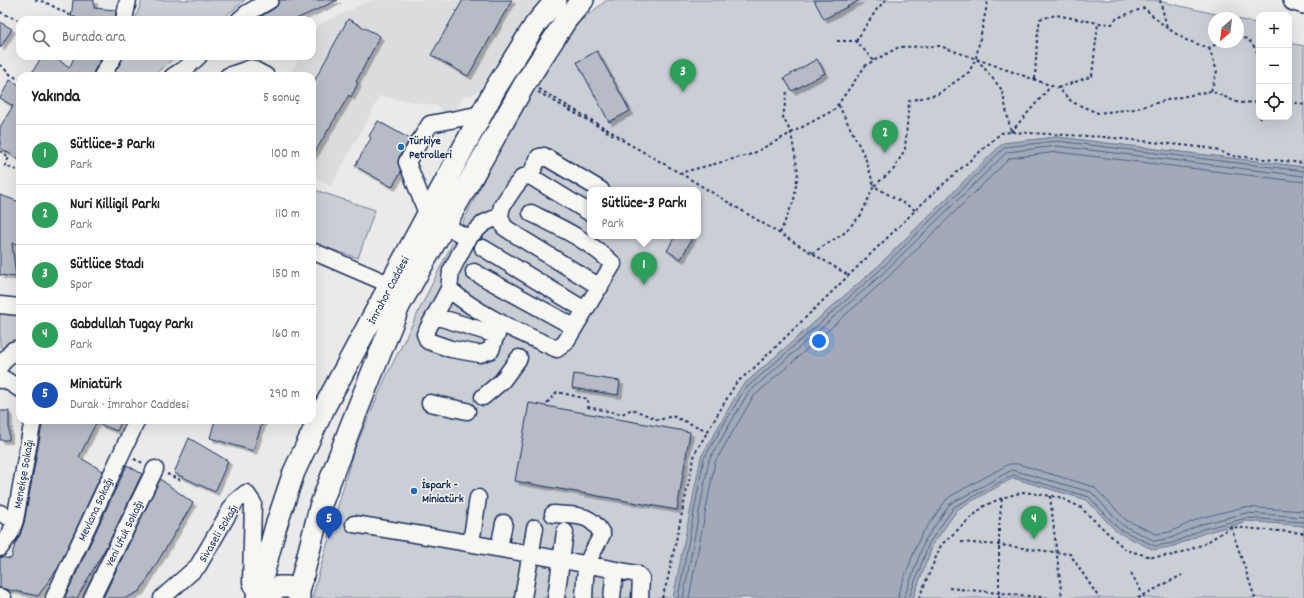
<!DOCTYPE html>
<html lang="tr">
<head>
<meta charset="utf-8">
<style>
  :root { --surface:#fff; --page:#f2f2f2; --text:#202124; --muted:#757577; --line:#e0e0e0; --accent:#1f6fb2 }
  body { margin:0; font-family:Dekko,sans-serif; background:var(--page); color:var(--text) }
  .controls { position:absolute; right:12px; top:12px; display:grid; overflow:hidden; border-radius:8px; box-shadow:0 4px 16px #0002 }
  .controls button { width:36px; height:36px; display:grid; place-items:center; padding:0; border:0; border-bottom:1px solid var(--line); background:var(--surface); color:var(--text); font:20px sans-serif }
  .compass { position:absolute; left:1208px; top:12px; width:36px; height:36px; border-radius:50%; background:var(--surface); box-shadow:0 4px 16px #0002; rotate:208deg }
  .you { position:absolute; left:819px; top:341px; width:14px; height:14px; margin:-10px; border:3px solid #fff; border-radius:50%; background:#1a73e8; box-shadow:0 0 0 6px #1a73e833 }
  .badge { display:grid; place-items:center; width:26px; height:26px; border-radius:50%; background:var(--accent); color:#fff; font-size:13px; font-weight:700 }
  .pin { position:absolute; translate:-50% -33px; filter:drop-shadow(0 1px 2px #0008) }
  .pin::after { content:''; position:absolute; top:21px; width:14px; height:12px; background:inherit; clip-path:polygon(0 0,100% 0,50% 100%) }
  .popup { position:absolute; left:587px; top:187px; width:114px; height:52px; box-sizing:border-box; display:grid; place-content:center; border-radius:8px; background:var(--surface); filter:drop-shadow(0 1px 3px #0005); font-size:13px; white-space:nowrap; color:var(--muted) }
  .popup b { font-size:15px; color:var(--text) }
  .popup::after { content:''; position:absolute; left:50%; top:100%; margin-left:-8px; border:8px solid transparent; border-top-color:var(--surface) }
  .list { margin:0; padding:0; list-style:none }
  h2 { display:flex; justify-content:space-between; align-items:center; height:52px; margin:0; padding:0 16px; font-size:17px }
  h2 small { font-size:13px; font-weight:400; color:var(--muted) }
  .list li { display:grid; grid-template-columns:26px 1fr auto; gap:12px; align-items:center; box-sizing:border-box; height:60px; padding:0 16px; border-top:1px solid var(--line) }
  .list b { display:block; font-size:15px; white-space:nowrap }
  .list p { margin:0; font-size:13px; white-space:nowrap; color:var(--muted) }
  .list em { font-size:13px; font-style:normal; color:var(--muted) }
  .icon { flex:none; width:22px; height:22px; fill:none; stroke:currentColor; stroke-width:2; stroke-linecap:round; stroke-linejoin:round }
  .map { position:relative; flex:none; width:1304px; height:598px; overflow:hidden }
  .search { position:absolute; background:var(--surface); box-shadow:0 4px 16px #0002; left:16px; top:16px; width:300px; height:44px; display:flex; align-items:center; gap:10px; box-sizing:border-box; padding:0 14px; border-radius:12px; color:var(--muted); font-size:15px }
  .panel { position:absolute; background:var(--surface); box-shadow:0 4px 16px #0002; left:16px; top:72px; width:300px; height:352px; border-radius:12px }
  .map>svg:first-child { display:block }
  .built { fill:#dadcde }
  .green { fill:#caced5; stroke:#727e9a; fill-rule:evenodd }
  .water { fill:#a2aaba; stroke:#6c7995 }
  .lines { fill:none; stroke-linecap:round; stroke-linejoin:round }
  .shore { stroke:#516083; stroke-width:1 }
  .building { fill:#b6bbc6; stroke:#1b2f5e; filter:url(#shadow) }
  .minor-casing { stroke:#1b2f5e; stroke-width:19 }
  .major-casing { stroke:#1b2f5e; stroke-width:24 }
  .path { stroke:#1b2f5e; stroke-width:2; stroke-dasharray:3 3; stroke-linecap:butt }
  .minor { stroke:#f6f6f2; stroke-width:16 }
  .major { stroke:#f6f6f2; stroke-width:21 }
  .poi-dot { fill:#1f6fb2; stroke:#f6f6f2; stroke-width:1.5 }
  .labels { text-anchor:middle; stroke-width:3; stroke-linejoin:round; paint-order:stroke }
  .poi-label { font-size:12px; font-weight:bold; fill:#1b2f5e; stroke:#f6f6f2; text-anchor:start }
  .street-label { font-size:12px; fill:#1b2f5e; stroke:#f6f6f2 }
</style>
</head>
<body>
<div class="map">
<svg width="1304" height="598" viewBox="0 0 1304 598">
  <defs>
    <filter id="shadow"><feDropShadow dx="3.5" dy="3.5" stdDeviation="0" flood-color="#0004"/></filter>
  </defs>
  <rect width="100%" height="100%" fill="#e9eae9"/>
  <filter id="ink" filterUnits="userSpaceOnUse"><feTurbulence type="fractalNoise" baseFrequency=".025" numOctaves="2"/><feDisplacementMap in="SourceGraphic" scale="8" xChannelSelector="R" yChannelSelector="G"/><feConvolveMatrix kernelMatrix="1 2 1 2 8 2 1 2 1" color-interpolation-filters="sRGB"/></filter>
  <g filter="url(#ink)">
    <path class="built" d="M 372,0 L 540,0 L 530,16 L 525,18 L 481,88 L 472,95 L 464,96 L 454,113 L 444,117 L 441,108 L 436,106 L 380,96 L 331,186 L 312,176 L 312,76 L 289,76 L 300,56 L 312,56 L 312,33 L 320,24 Z"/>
    <path class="green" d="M 142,0 L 245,0 L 221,20 L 135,20 Z
      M 607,0 L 1154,0 L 1233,18 L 1214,18 L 1214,42 L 1238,42 L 1238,19 L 1259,24 L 1259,117 L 1289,117 L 1289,43 L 1304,46 L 1304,167 L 1057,137 L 1003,143 L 876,268 L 741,387 L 673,598 L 312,598 L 353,453 L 386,377 L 519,109 L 579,22 ZM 590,190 L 698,190 L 698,236 L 590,236 Z
      M 123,56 L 177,56 L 152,76 L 112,76 Z
      M 312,189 L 375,210 L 358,258 L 312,243 Z
      M 0,310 L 20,316 L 20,345 L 4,348 L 0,347 Z
      M 1013,478 L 1087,500 L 1117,532 L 1174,546 L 1204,533 L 1248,521 L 1304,526 L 1304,598 L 913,598 L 933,544 L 959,507 Z"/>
    <path class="water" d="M 1057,137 L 1304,167 L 1304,526 L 1247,521 L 1204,533 L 1174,546 L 1154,550 L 1117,532 L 1087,500 L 1013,478 L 958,509 L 933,544 L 913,598 L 673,598 L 701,457 L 741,387 L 876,268 L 1003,143 Z"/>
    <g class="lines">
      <path class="shore" d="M 678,598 L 704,458 L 744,390 L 879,271 L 1005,147 L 1057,141 L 1304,171
        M 683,598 L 709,460 L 748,393 L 882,274 L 1007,152 L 1057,146 L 1304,176
        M 689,598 L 715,462 L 753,397 L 886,279 L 1010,158 L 1057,152 L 1304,182
        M 898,598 L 899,591 L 920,537 L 946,500 L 951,496 L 1009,464 L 1018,464 L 1094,487 L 1126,520 L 1156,534 L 1170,532 L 1200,518 L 1244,507 L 1304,511
        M 904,598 L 925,540 L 950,504 L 1012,470 L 1091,492 L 1122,525 L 1155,541 L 1171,538 L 1202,524 L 1246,513 L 1304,517
        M 909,598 L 929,543 L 954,507 L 1013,475 L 1089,497 L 1119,529 L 1155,546 L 1173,543 L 1203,529 L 1247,518 L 1304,522"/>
    </g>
    <path class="building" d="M 73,0 L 94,0 L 94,8 L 116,10 L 115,20 L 71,20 Z
      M 279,0 L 338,0 L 294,20 L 255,20 L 275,8 L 278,4 Z
      M 463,0 L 512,0 L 468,76 L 431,55 Z
      M 814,0 L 860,0 L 824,19 Z
      M 348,19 L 380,36 L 356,82 L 358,83 L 351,97 L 349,95 L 312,157 L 312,85 Z
      M 0,22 L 12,29 L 0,48 Z
      M 597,51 L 630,111 L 609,122 L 577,62 Z
      M 42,56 L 54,56 L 69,68 L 75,56 L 103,56 L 94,71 L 93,76 L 30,76 Z
      M 817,59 L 825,73 L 792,91 L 784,78 Z
      M 10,80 L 20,85 L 20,160 L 0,148 L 0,127 L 13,106 L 0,98 Z
      M 378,121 L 410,139 L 399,157 L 398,162 L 401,172 L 392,187 L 355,166 L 371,138 L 369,136 Z
      M 0,195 L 20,202 L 20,245 L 12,243 L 16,277 L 0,275 Z
      M 675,236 L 693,236 L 681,259 L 667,251 Z
      M 574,374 L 620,381 L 618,395 L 572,388 Z
      M 529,403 L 690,432 L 677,510 L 515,481 Z
      M 0,411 L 9,411 L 9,440 L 0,440 Z
      M 43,420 L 122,420 L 117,431 L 96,423 L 79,457 L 103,471 L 58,568 L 38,596 L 0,588 L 0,557 L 11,559 L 15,544 L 20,535 L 24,523 Z
      M 215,420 L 263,420 L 253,451 L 210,438 Z
      M 189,438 L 228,461 L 215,492 L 174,473 Z
      M 127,465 L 142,474 L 109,542 L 77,598 L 67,598 L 65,597 Z
      M 160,479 L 193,503 L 140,591 L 126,598 L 103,598 Z"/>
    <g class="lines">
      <g class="minor-casing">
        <path id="minor" d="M 124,20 L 128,0
          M 239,20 L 246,14 L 270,0
          M 102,76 L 114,56
          M 173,76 L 186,68 L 199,56
          M 228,76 L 251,68 L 266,76
          M 530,176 L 539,157 L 544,156 L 601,190
          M 590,213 L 530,176 L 523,177 L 514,188 L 502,206 L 500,216 L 504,227 L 516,235 L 600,287
          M 428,216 L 407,162 L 430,124 L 482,114
          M 444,225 L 468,238 L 451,271 L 449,289 C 480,316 519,332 557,349 L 565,343 L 613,264 C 590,241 559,227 531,213
          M 468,238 L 484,223 L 500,216
          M 483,248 L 585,310
          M 312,251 L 391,285
          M 474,272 L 574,327
          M 449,289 L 425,334 L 428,341 L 451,349 L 480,354 L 491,350 L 500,322
          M 0,305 L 20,307
          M 435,316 L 497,335
          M 0,366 L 13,350 L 20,348
          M 0,380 L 4,379 L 20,389
          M 483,397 L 502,381 L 519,358
          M 430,403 L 467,411
          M 0,513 L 15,520
          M 553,514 C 575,516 590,512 602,534 C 598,544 591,552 588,563 C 584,573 585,587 584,598
          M 354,524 C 449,539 543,556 637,574 L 641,578 L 640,598
          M 471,543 L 478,498
          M 0,548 L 11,532 L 15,520 L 32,425 L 34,420
          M 499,548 L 504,523
          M 0,597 L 3,598
          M 54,598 L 137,420
          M 92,598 L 155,469
          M 162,598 L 198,566 L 235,502 L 246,493 L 253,503 L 251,582 L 257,598
          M 523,598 L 535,528
          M 556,598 L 565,532
          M 612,598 L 615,570"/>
      </g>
      <g class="major-casing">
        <path id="major" d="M 1294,0 L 1304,3
          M 257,598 L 275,529 L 294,472 L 325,406 L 495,89 L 535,25 L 556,0
          M 266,598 L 278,587 L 288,587 L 299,591
          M 299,598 L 299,591 L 320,507 L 350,428 L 399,306 L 524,85 L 566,20 L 583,0"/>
      </g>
      <path class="path" d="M 35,0 L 45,2 L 79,20
        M 1160,0 L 1167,27
        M 0,12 L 20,21
        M 1238,37 C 1250,37 1254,46 1259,56
        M 837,41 L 856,41 L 874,61
        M 856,41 L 877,9 L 886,0
        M 1209,48 L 1217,71 L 1211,91
        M 977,59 L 1002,90 L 1011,132
        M 0,65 L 11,75 L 20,80
        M 1035,79 L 1037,40 L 1040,19 L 1056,15 L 1098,23
        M 1058,88 L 1092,76 L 1098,23 L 1112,24 L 1117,18 L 1144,8 L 1167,28 L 1186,40 L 1209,48 L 1220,42
        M 539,89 L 625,140
        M 538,92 L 680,173 L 752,154 L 834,110 L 866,65 L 899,47 L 940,46 L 1058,88 L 1072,102 L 1098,113 L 1134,109 L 1171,99 L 1211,91 L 1239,103 L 1259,102
        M 1289,101 L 1304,105
        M 1260,119 L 1261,117
        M 1011,132 L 1051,86
        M 0,151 L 9,157 L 5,166 L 20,171
        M 680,173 L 848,275
        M 915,210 L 874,186 L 894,169 L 905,149 L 909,101 L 938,94 L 969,72 L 976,58 L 988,0
        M 780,233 L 794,200 L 798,172 L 791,133 L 783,117 L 787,91
        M 812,253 L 843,234 L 861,215 L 874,186 L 865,157 L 838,104
        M 547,403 L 557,392 L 588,399 L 588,407 L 622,414 L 632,409 L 659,420 L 672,416 L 708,431
        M 134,459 L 143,463
        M 167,474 L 180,480
        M 1050,496 L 1062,598
        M 1231,527 L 1255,598
        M 961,542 L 999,545 L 1070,554 L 1099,598
        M 1131,573 L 1145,598
        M 949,588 L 1050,598
        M 662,598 L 667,582 L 695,453 L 736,383 L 754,368 L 930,196 L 1001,133 L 1011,132 L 1104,137 L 1209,148 L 1234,156 L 1304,163
        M 919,598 L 941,545 L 984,506 L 1002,498 L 1023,492 L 1059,497 L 1080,507 L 1126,550 L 1151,557 L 1174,555 L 1204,544 L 1231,527 L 1304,533
        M 999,598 L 999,527 L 1002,498
        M 1138,598 L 1182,575"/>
      <use href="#minor" class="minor"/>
      <use href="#major" class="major"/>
    </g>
  </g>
  <g class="poi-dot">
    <circle cx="401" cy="147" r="4"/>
    <circle cx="414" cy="491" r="4"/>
  </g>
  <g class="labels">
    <g class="poi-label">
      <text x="409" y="144">Türkiye<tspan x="409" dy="14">Petrolleri</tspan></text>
      <text x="422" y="488">İspark -<tspan x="422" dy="14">Miniatürk</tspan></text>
    </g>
    <g class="street-label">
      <text transform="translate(388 290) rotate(-62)" y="4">İmrahor Caddesi</text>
      <text transform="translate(23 474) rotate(-80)" y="4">Menekşe Sokağı</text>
      <text transform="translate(95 509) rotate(-65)" y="4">Mevlana Sokağı</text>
      <text transform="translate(124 533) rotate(-64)" y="4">Yeni Ufuk Sokağı</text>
      <text transform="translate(218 533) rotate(-59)" y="4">Sivaseli Sokağı</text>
    </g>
  </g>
</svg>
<div class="controls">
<button>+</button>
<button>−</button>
<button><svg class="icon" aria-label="locate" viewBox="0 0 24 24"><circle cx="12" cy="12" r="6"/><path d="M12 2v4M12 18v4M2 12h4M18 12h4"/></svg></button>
</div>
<svg class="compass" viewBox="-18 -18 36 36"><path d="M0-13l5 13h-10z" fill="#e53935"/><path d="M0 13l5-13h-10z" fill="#757577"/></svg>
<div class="you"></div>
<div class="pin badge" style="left:644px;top:285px;background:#2e9e5b">1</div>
<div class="popup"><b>Sütlüce-3 Parkı</b>Park</div>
<div class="pin badge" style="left:885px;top:153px;background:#2e9e5b">2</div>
<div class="pin badge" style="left:683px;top:92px;background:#2e9e5b">3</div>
<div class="pin badge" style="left:1034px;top:539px;background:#2e9e5b">4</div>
<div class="pin badge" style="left:329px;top:539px;background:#1a4fb4">5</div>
<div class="search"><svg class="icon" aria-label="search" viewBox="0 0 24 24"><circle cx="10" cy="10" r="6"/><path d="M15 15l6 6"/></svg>Burada ara</div>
<section class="panel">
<h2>Yakında<small>5 sonuç</small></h2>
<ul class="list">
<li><span class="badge" style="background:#2e9e5b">1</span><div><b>Sütlüce-3 Parkı</b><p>Park</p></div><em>100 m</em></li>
<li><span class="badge" style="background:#2e9e5b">2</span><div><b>Nuri Killigil Parkı</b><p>Park</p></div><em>110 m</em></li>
<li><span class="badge" style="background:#2e9e5b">3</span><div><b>Sütlüce Stadı</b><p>Spor</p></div><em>150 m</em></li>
<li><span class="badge" style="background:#2e9e5b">4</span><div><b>Gabdullah Tugay Parkı</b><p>Park</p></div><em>160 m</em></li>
<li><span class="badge" style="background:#1a4fb4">5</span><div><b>Miniatürk</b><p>Durak · İmrahor Caddesi</p></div><em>290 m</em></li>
</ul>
</section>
</div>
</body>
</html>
